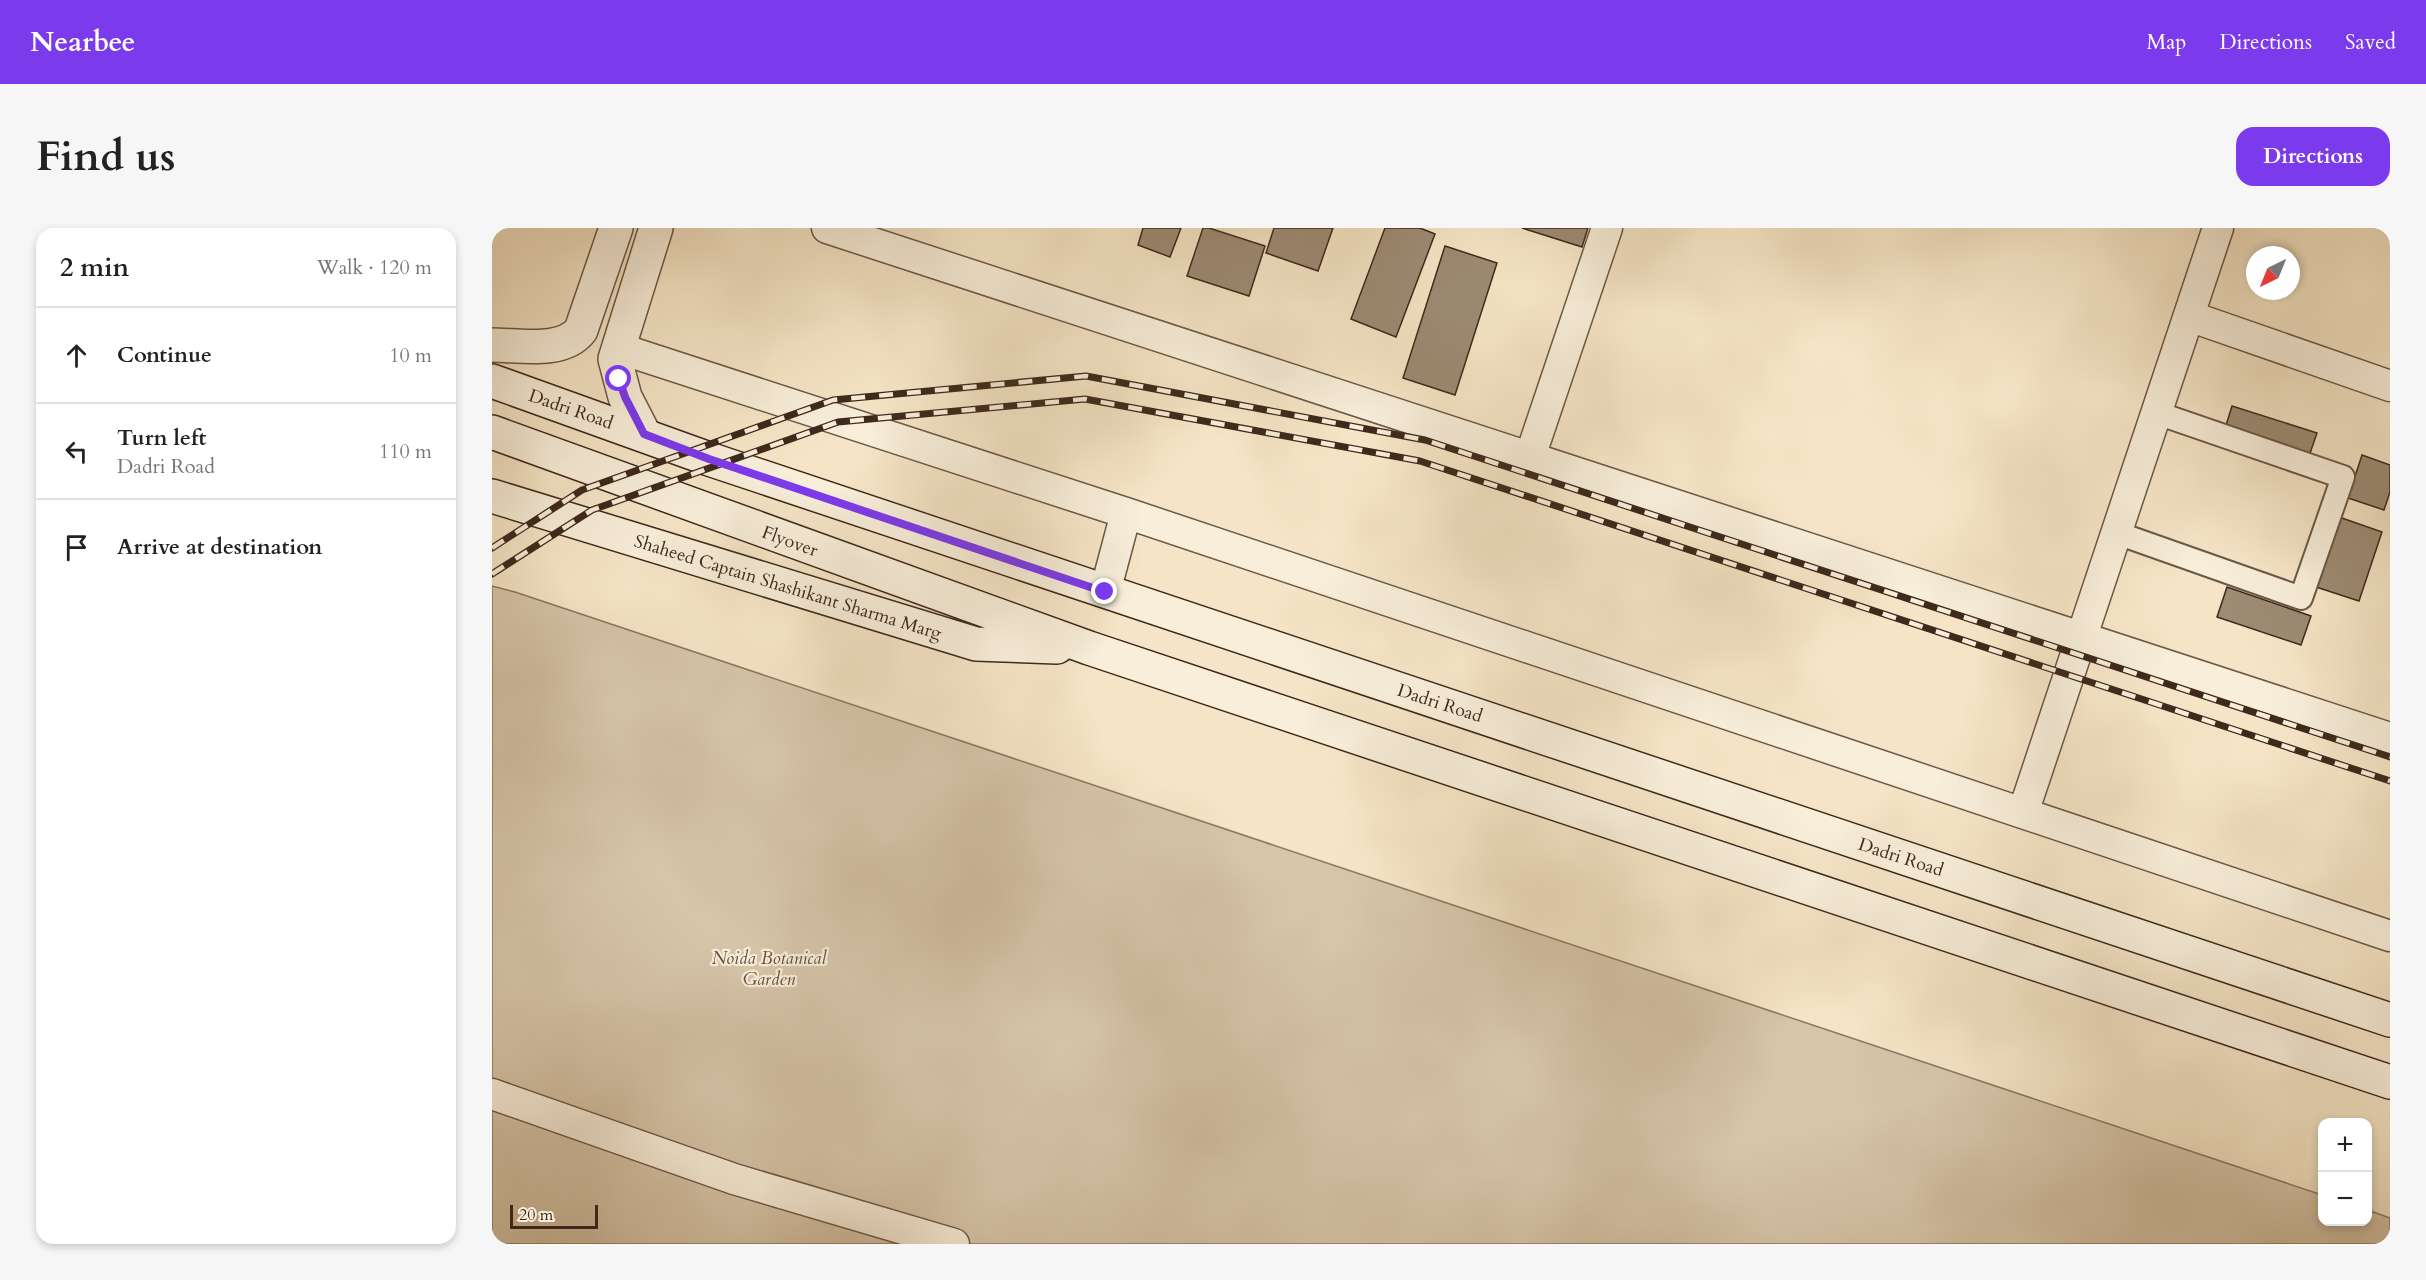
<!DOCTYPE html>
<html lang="en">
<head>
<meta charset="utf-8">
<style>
  :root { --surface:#fff; --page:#f6f6f6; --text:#222; --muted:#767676; --line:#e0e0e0; --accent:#7c3aed }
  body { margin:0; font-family:Cardo,serif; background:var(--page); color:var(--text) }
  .controls { position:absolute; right:18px; bottom:18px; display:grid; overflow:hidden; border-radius:12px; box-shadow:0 3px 9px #0003 }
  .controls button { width:54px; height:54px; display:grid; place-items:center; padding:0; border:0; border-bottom:2px solid var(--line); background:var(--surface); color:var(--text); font:30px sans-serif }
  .compass { position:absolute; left:1754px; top:18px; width:54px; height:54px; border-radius:50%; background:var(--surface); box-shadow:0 3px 9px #0003; rotate:223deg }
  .scale { position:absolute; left:18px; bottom:15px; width:88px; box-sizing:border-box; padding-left:6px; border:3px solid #3e291c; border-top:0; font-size:16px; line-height:21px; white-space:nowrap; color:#3e291c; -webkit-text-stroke:4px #f8eeda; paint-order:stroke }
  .stop { position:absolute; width:18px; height:18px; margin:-14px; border:4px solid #7c3aed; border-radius:50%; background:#fff }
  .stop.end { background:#7c3aed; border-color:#fff; box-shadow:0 2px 6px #0008 }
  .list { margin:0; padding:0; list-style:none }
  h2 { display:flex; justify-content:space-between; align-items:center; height:78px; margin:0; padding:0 24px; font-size:26px }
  h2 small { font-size:20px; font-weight:400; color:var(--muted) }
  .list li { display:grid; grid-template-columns:39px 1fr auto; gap:18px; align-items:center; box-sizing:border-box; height:96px; padding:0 24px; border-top:2px solid var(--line) }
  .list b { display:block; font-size:22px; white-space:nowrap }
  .list p { margin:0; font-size:20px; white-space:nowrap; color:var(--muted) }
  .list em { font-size:20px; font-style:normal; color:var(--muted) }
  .icon { flex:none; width:33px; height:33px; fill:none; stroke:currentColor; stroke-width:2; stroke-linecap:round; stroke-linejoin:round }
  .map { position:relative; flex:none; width:1898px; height:1016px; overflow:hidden; border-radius:18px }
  header { display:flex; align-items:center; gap:36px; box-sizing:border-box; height:84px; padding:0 30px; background:var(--accent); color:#fff }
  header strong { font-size:28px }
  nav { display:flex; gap:33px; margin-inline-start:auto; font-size:21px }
  .intro { display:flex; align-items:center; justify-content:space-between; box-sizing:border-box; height:144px; padding:0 36px }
  h1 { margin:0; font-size:42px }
  .button { padding:15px 27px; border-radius:18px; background:var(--accent); color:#fff; font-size:21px; font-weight:700 }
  main { display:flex; gap:36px; padding:0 36px }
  aside { flex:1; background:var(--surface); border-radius:18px; box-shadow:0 3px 9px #0003 }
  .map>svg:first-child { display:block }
  .green { fill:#d6c5a9; stroke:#8a7762; stroke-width:1.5 }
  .building { fill:#9d8b74; stroke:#3e291c; stroke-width:1.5 }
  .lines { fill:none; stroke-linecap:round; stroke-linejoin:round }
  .pedestrian-casing { stroke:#6c5846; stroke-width:26 }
  .minor-casing { stroke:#6c5846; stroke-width:33 }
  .tertiary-casing { stroke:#6c5846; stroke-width:36 }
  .secondary-casing { stroke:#3e291c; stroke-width:36 }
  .pedestrian { stroke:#f8eeda; stroke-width:22 }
  .minor { stroke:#f8eeda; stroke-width:30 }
  .tertiary { stroke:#f8eeda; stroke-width:33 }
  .secondary { stroke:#f8eeda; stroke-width:33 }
  .rail-casing { stroke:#3e291c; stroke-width:7 }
  .rail { stroke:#f8eeda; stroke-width:4.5; stroke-dasharray:14; stroke-linecap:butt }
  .route { stroke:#7c3aed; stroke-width:8 }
  .labels { text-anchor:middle; stroke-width:4.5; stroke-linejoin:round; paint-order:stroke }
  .street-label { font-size:18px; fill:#3e291c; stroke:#f8eeda }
  .park-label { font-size:18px; font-style:italic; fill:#64503f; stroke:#f8eeda }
</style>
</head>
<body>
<header>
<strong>Nearbee</strong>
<nav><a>Map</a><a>Directions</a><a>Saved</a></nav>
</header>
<div class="intro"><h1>Find us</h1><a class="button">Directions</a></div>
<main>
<aside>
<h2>2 min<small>Walk · 120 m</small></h2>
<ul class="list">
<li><svg class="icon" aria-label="ahead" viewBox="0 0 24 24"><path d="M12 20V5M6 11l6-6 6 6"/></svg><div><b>Continue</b></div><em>10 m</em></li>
<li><svg class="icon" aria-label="left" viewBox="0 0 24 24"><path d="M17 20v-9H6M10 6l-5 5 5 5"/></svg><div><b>Turn left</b><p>Dadri Road</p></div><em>110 m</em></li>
<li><svg class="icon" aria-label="arrive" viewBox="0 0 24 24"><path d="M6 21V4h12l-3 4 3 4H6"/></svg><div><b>Arrive at destination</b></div></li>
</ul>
</aside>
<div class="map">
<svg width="1898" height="1016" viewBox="0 0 1898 1016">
  <rect width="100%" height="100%" fill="#f5e5c6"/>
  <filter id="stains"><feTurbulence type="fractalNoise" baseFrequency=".00333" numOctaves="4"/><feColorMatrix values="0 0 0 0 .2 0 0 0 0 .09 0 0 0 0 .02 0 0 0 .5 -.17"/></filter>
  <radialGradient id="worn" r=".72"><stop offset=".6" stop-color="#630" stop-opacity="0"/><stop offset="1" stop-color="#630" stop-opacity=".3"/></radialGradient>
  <path class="green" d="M 0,358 L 23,364 L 1830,967 L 1830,994 L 1876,994 L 1876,982 L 1898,990 L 1898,1016 L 0,1016 Z"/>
  <path class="building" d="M 651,0 L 689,0 L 678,29 L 646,17 Z
    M 711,0 L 717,0 L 773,18 L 757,68 L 695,48 Z
    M 782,0 L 841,0 L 826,43 L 774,25 Z
    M 893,0 L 928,0 L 943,6 L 904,109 L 859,91 Z
    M 1030,0 L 1096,0 L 1090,19 Z
    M 953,18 L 1005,35 L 963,167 L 911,150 Z
    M 1740,178 L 1825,205 L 1815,234 L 1731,207 Z
    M 1870,227 L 1898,237 L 1898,264 L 1892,282 L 1856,270 Z
    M 1847,289 L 1890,304 L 1867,373 L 1824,359 Z
    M 1735,359 L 1819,388 L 1809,417 L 1725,389 Z"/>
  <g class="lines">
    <g class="pedestrian-casing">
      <path id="pedestrian" d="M 1625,305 L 1809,370 L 1851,249 L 1665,185"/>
    </g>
    <g class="minor-casing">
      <path id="minor" d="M 335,0 L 1898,510
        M 1697,88 L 1898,158
        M 126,120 L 634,285 L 1898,708
        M 1038,229 L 1115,0
        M 613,364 L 634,285
        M 1531,585 L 1726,0
        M 0,866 L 242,951 L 462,1016"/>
    </g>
    <g class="tertiary-casing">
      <path id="tertiary" d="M 0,117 C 27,117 71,126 89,102 L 124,0
        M 152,206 L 133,169 L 123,131 L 164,0"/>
    </g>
    <g class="secondary-casing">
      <path id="secondary" d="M 0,153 L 217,231 L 1898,792
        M 0,204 L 597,420 L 1898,854
        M 0,268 L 484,416 L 565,419"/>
    </g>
    <use href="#pedestrian" class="pedestrian"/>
    <use href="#minor" class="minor"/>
    <use href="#tertiary" class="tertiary"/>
    <use href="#secondary" class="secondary"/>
    <g class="rail-casing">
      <path id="rail" d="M 0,320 L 90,262 L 341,172 L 594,148 L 933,212 L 1898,529
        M 0,346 L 100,282 L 346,194 L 593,171 L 928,233 L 1898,553"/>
    </g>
    <use href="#rail" class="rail"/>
  </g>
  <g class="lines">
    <path class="route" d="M 127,151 L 133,169 L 152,206 L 217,231 L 613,364"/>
  </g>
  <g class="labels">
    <g class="street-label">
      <text transform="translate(79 181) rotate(19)" y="6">Dadri Road</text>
      <text transform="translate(298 313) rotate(20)" y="6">Flyover</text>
      <text transform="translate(296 359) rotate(17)" y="6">Shaheed Captain Shashikant Sharma Marg</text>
      <text transform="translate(948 475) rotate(18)" y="6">Dadri Road</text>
      <text transform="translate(1409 629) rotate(18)" y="6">Dadri Road</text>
    </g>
    <g class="park-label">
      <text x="277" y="736">Noida Botanical<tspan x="277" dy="21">Garden</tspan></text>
    </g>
  </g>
  <rect width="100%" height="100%" filter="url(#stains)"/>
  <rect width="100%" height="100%" fill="url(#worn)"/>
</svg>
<div class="controls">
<button>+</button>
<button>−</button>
</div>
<svg class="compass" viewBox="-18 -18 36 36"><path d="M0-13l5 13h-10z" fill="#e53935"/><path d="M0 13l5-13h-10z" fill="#767676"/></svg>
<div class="scale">20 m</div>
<div class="stop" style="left:127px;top:151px"></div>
<div class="stop end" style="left:613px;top:364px"></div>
</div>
</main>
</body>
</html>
